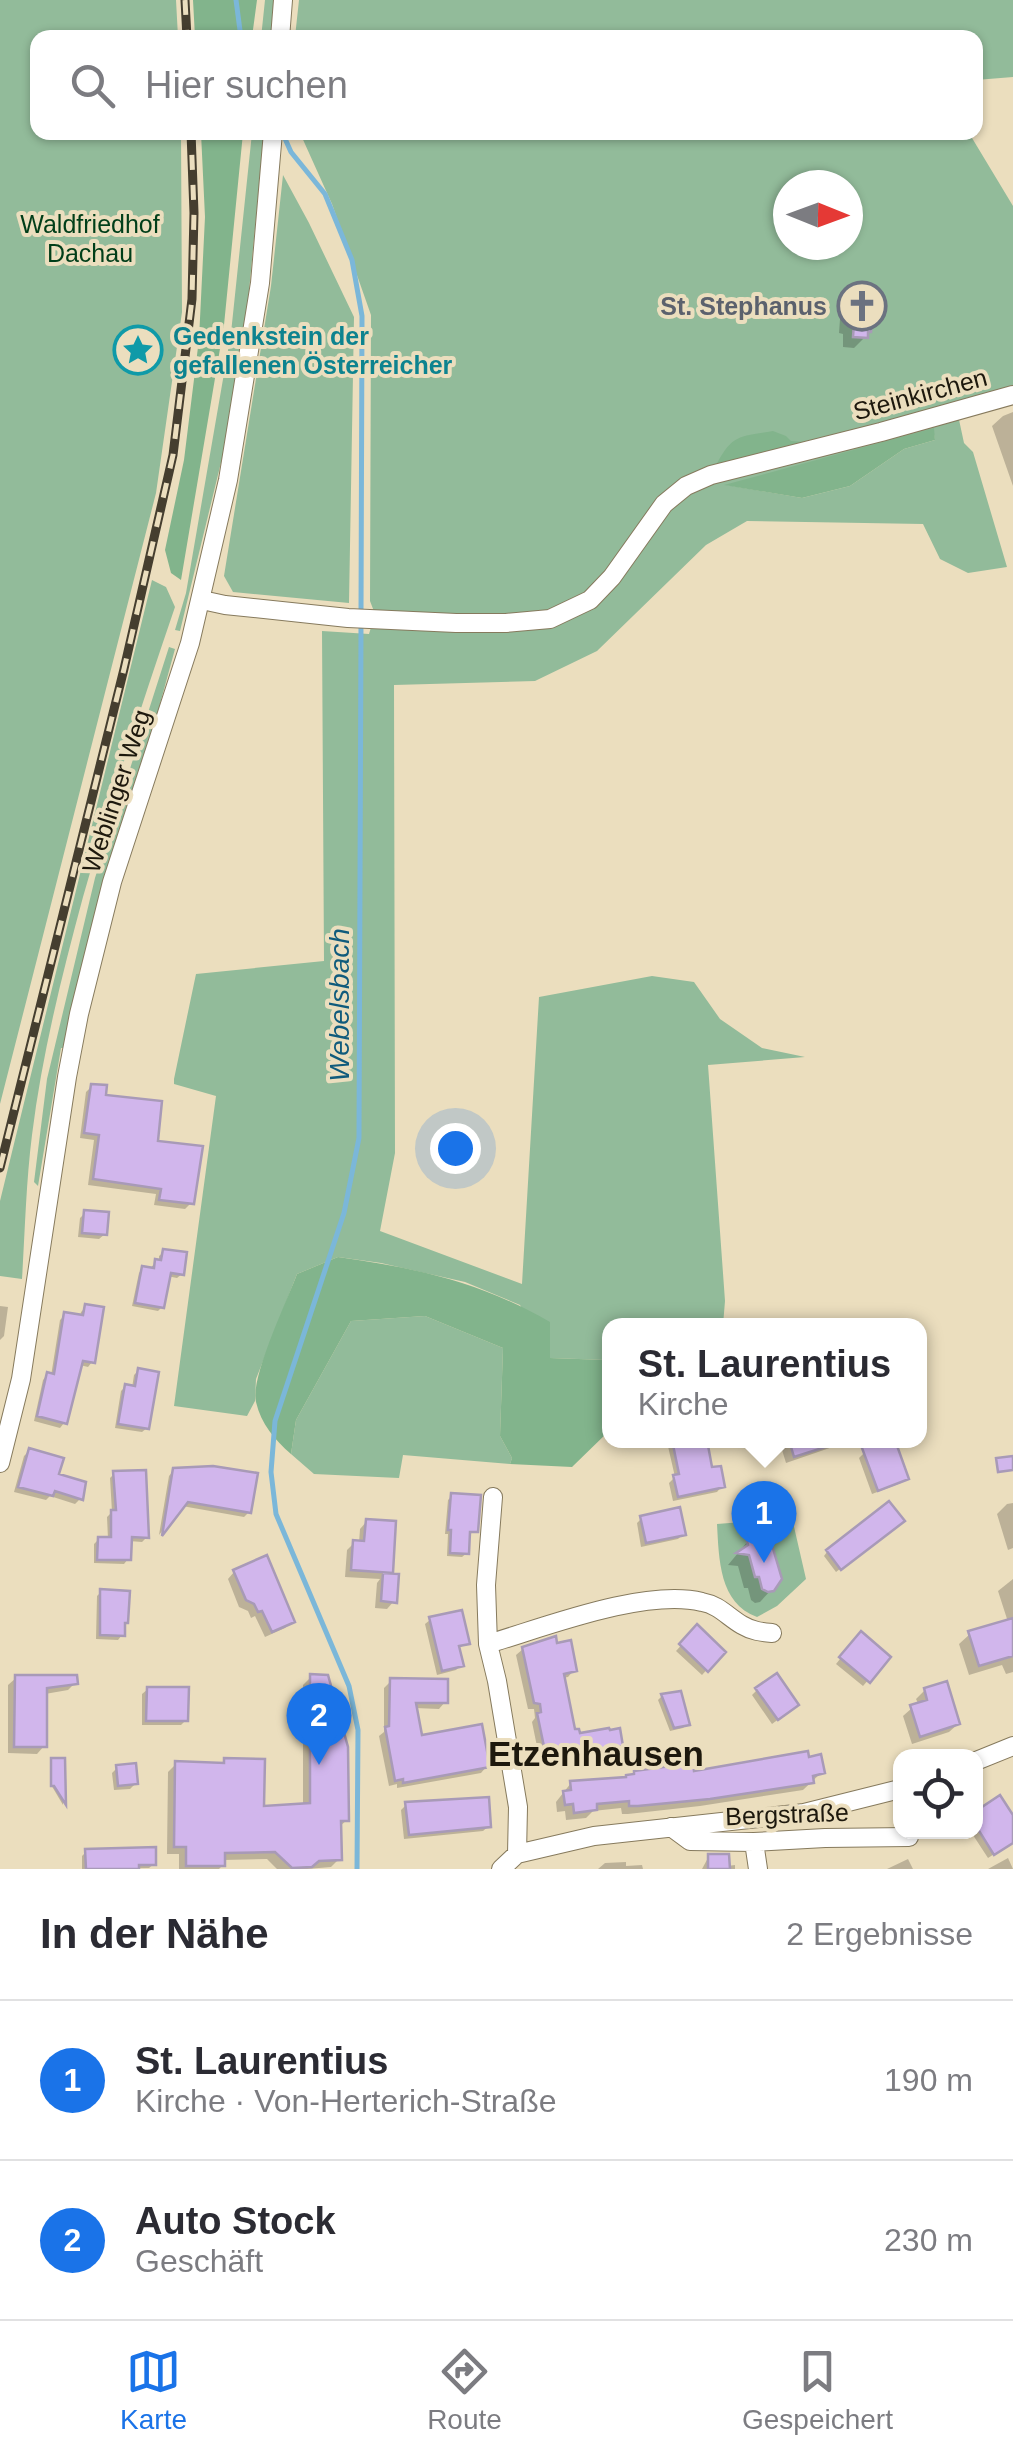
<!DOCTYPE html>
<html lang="de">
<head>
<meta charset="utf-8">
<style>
  :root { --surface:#fff; --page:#f2f2f3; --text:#2b2b33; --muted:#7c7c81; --line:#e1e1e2; --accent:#1a73e8 }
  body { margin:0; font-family:Helvetica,sans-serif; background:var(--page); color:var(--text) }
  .controls { position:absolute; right:30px; bottom:30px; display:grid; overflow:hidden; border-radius:20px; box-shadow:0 2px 8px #0004 }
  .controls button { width:90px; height:90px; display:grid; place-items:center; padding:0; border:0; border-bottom:2px solid var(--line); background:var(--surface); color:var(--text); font:50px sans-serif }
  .compass { position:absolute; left:773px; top:170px; width:90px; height:90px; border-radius:50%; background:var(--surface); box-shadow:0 2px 8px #0004; rotate:91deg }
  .you { position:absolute; left:455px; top:1148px; width:35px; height:35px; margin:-25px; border:8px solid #fff; border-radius:50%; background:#1a73e8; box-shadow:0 0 0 15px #1a73e833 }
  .badge { display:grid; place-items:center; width:65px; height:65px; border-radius:50%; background:var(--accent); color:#fff; font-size:32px; font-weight:700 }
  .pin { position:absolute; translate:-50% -82px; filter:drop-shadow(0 2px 5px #0008) }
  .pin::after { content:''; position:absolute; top:52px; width:35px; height:30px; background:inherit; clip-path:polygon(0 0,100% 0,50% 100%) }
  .popup { position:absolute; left:602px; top:1318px; width:325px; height:130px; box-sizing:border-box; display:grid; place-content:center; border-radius:20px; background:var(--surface); filter:drop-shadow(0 2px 8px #0005); font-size:32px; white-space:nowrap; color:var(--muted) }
  .popup b { font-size:38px; color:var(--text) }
  .popup::after { content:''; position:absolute; left:50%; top:100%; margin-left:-20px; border:20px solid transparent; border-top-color:var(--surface) }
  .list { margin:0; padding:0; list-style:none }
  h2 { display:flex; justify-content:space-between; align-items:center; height:130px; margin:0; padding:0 40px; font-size:42px }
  h2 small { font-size:32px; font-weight:400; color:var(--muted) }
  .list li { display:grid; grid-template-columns:65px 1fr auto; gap:30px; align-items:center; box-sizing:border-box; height:160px; padding:0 40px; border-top:2px solid var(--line) }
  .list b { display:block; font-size:38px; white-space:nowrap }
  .list p { margin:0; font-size:32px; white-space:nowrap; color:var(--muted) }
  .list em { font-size:32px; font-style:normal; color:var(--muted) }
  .icon { flex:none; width:55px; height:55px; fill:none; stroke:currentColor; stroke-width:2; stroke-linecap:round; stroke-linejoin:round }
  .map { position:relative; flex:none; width:1013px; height:1869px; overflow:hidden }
  .search { position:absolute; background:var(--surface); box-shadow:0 2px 8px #0004; left:30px; right:30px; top:30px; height:110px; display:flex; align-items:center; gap:25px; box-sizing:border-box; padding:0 35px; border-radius:20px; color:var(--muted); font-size:38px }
  .sheet { height:450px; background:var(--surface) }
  nav { display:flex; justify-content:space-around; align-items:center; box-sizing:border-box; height:140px; border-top:2px solid var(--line); background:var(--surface); font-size:28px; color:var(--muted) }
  nav a { display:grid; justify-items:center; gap:5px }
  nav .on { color:var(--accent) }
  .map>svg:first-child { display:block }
  .green { fill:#92bb9a; fill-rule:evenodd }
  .forest { fill:#82b48c }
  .shadow { fill:#0003 }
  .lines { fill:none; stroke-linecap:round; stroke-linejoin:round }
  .stream { stroke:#7bb7d9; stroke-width:5 }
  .building { fill:#d1b6ec; stroke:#a89ab7; stroke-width:2.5 }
  .minor-casing { stroke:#867a5d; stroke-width:20 }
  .minor { stroke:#fff; stroke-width:18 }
  .rail-casing { stroke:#453e2f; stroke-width:9 }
  .rail { stroke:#ebdebe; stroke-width:5; stroke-dasharray:15; stroke-linecap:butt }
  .labels { text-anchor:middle; stroke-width:8; stroke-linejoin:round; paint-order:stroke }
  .park-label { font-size:25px; fill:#003e19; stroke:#ebdebe }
  .worship-label { font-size:25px; font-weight:bold; fill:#5b616d; stroke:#ebdebe; text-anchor:end }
  .culture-label { font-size:25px; font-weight:bold; fill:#0d838f; stroke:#ebdebe; text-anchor:start }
  .street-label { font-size:25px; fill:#1d180d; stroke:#ebdebe }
  .water-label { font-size:28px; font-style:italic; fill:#105b7c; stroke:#ebdebe }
  .district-label { font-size:35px; font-weight:bold; fill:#1d180d; stroke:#ebdebe }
</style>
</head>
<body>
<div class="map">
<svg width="1013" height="1869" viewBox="0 0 1013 1869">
  <rect width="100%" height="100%" fill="#ebdebe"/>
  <path class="green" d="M 0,0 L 176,0 L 178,37 L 38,38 L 38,132 L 181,133 L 182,312 L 156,493 L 0,1104 Z
    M 265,0 L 274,0 L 271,37 L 261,38 Z
    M 299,0 L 1013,0 L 1013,77 L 976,80 L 976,38 L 295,37 Z
    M 252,133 L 264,133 L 248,302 L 225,446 L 180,631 L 175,630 L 186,593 L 231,333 Z
    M 300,133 L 969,133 L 1013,206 L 1013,399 L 958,415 L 964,443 L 973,452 L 1007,567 L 968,573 L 940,559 L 923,524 L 747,521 L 706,545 L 597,651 L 535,681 L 394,685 L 395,1153 L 380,1231 L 522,1284 L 539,997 L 652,976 L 694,982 L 720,1019 L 762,1048 L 805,1057 L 708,1065 L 725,1301 L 723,1325 L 609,1326 L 609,1363 L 607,1360 L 550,1358 L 520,1305 L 465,1282 L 381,1263 L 338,1257 L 297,1274 L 256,1379 L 255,1401 L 247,1416 L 174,1406 L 216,1096 L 174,1084 L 174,1079 L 196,974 L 324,961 L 322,631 L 369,634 L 375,614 L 370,601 L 371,315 L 332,204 ZM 788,185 L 848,185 L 848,245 L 788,245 ZM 933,429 L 935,440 L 904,449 L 850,486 L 802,498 L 727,485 Z
    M 283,175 L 309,223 L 354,317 L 349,603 L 233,592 L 224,576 L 271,286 Z
    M 152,580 L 166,587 L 175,607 C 142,703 111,799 83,897 C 62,975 42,1054 32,1135 C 26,1183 25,1231 22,1279 L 0,1276 L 0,1201 Z
    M 169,647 L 175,649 L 66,1048 L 61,1048 L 38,1186 L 34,1182 L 47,1079 L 95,878 Z
    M 425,1316 L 503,1348 L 500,1436 L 512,1458 L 510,1464 L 403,1455 L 399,1478 L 314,1474 L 291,1454 L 296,1420 L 351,1321 Z
    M 792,1518 L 806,1579 L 777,1606 L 757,1617 C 719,1603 719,1559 717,1524 Z"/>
  <path class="forest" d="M 193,0 L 257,0 L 252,37 L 195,37 Z
    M 201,133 L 243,133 L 224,325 L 181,580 L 171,573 L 165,550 L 184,460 L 199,339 L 205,217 Z
    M 934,428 L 935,440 L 904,449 L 850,486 L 802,498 L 724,485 Z
    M 773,431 L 786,436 L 791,441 L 818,443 L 714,469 C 732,434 737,437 773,431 Z
    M 338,1257 C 416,1268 481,1282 550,1322 L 550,1358 L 607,1360 L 609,1431 L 572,1467 L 510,1464 L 512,1458 L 500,1436 L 503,1348 L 425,1316 L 351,1321 L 296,1420 L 291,1454 C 275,1440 261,1424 256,1402 C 250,1378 287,1301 297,1274 Z"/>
  <path class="shadow" d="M 853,294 L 865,337 L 854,348 L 843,347 L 843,334 L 839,333 L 841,305 Z
    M 1013,412 L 1013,486 L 992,426 L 1003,416 Z
    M 92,1086 L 155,1143 L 191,1203 L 185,1209 L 154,1205 L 156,1194 L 88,1185 L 94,1140 L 80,1138 L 86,1092 Z
    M 85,1213 L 105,1234 L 99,1239 L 78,1237 L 80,1218 Z
    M 164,1252 L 182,1274 L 177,1278 L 167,1276 L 162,1307 L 158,1311 L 132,1306 L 139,1273 L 143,1268 L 151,1270 L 152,1266 L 159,1262 L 159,1256 Z
    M 0,1306 L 8,1307 L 4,1336 L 0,1340 Z
    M 86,1307 L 92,1362 L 88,1367 L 80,1365 L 64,1423 L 60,1428 L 34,1421 L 43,1380 L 47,1375 L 51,1376 L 60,1320 L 65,1315 L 80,1317 L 81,1312 Z
    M 138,1371 L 147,1428 L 142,1432 L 115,1428 L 121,1391 L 125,1387 L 132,1388 L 134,1375 Z
    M 669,1440 L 704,1440 L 710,1470 L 722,1486 L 717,1492 L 673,1501 L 669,1483 L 675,1477 L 667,1442 Z
    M 779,1440 L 853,1440 L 786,1463 Z
    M 893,1442 L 906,1478 L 901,1483 L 872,1494 L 859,1458 L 864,1453 Z
    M 29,1451 L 56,1476 L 83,1484 L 80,1499 L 75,1504 L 50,1496 L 46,1500 L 14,1492 L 24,1456 Z
    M 174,1470 L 249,1512 L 244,1517 L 182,1506 L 159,1535 L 169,1476 Z
    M 114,1474 L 147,1537 L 142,1542 L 129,1541 L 128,1559 L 124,1564 L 94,1563 L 94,1544 L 99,1539 L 108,1539 L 107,1517 L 112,1512 L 110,1478 Z
    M 452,1496 L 475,1531 L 468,1535 L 467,1553 L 462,1557 L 447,1556 L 448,1534 L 445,1534 L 448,1500 Z
    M 1013,1503 L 1013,1548 L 1008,1550 L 997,1514 L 1007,1504 Z
    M 642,1518 L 683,1534 L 678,1539 L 641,1547 L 637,1523 Z
    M 367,1521 L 391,1572 L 387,1575 L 394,1601 L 387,1609 L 375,1608 L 377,1583 L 380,1579 L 345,1577 L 347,1550 L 354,1543 L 359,1543 L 360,1529 Z
    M 898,1524 L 836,1572 L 824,1556 L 827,1552 Z
    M 748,1541 L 772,1589 L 760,1602 L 755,1603 L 751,1600 L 748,1588 L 744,1588 L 738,1566 L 728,1565 Z
    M 234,1572 L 292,1621 L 285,1628 L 265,1637 L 255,1616 L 251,1618 L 248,1611 L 239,1607 L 228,1579 Z
    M 1013,1579 L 1013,1672 L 1006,1674 L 1002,1665 L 969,1675 L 959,1644 L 970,1634 L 1008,1622 L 998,1591 Z
    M 101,1592 L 123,1625 L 122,1635 L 118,1640 L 96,1639 L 97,1596 Z
    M 430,1620 L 467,1643 L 458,1649 L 461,1665 L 456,1670 L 437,1675 L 425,1624 Z
    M 697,1628 L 723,1652 L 702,1675 L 676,1651 Z
    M 856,1639 L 888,1657 L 863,1686 L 836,1664 Z
    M 523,1649 L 574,1670 L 568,1677 L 562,1678 L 573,1732 L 578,1736 L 621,1745 L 614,1752 L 541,1766 L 532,1722 L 535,1718 L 534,1709 L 528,1709 L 516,1655 Z
    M 311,1677 L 347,1820 L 339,1827 L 339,1859 L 331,1867 L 307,1869 L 277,1869 L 267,1859 L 223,1860 L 223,1865 L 219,1869 L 179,1869 L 179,1854 L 167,1854 L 168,1772 L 176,1764 L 219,1765 L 225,1760 L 262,1809 L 303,1806 L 303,1685 Z
    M 16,1678 L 75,1683 L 68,1690 L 45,1694 L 44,1746 L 37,1754 L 8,1753 L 8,1685 Z
    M 391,1681 L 445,1702 L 439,1709 L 415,1708 L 420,1738 L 487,1766 L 481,1773 L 397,1788 L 397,1784 L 389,1786 L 379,1736 L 384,1732 L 384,1688 Z
    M 148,1689 L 186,1720 L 181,1725 L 142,1725 L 142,1694 Z
    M 757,1690 L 791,1710 L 772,1724 L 752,1695 Z
    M 925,1690 L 958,1724 L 949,1732 L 912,1744 L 903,1716 L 912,1708 L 919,1705 L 916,1699 Z
    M 662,1696 L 687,1724 L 683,1728 L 670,1731 L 658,1700 Z
    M 52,1760 L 63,1760 L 63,1805 L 50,1783 Z
    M 117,1768 L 135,1784 L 130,1789 L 114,1790 L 112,1773 Z
    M 822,1772 L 803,1790 L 700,1806 L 628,1814 L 622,1814 L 621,1808 L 593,1811 L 586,1818 L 566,1820 L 565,1811 L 557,1812 L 556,1802 L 571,1783 L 692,1774 Z
    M 1000,1799 L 1013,1820 L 1013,1842 L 988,1858 L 971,1832 L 976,1832 L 976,1814 Z
    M 406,1805 L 489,1826 L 483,1831 L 404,1839 L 401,1810 Z
    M 86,1852 L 154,1864 L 149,1868 L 82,1869 L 82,1856 Z
    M 709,1856 L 727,1866 L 735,1865 L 735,1869 L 702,1869 Z
    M 1008,1858 L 1013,1869 L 988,1869 Z
    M 908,1859 L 913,1869 L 887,1869 Z
    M 626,1862 L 626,1866 L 642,1865 L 643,1869 L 598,1869 L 605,1863 Z"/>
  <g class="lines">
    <path class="stream" d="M 236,0 L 241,38
      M 282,132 L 291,152 L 325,194 L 352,260 L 362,316 L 361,614
      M 357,1869 L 358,1730 L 349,1686 L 276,1514 L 271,1472 L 275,1421 L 344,1213 L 359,1138 L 361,625"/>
  </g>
  <path class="building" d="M 852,291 L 874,293 L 871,332 L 868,332 L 868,338 L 853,337 L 854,323 L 849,323 Z
    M 91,1084 L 107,1085 L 106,1095 L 162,1101 L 158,1141 L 203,1146 L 194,1204 L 159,1200 L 161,1189 L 93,1179 L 99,1135 L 84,1133 Z
    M 84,1210 L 109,1212 L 107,1235 L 82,1233 Z
    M 163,1249 L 187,1252 L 184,1275 L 171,1273 L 164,1308 L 135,1303 L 142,1266 L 154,1268 L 155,1259 L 161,1260 Z
    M 85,1304 L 104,1307 L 95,1363 L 83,1361 L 67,1424 L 37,1416 L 47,1372 L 54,1374 L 64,1312 L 83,1315 Z
    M 138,1368 L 159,1372 L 149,1429 L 118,1424 L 125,1384 L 135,1386 Z
    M 672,1440 L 707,1440 L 712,1467 L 721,1466 L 725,1487 L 678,1497 L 673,1475 L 679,1474 Z
    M 789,1440 L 834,1440 L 835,1444 L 794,1457 Z
    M 859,1440 L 895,1440 L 909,1479 L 878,1491 Z
    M 29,1448 L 64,1458 L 59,1474 L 86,1482 L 83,1500 L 55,1491 L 53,1496 L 18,1487 Z
    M 1013,1456 L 1013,1470 L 998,1472 L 996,1458 Z
    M 213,1466 L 258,1473 L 251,1513 L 188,1502 L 162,1536 L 173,1468 Z
    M 146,1470 L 149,1538 L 132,1537 L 131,1560 L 97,1560 L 98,1537 L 111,1537 L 111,1510 L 116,1510 L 113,1471 Z
    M 451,1493 L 481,1495 L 478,1532 L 470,1532 L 469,1554 L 450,1553 L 451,1530 L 448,1530 Z
    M 889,1501 L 905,1521 L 841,1570 L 826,1550 Z
    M 680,1507 L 686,1535 L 646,1543 L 640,1516 Z
    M 366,1519 L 396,1521 L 393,1573 L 351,1570 L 353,1540 L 364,1541 Z
    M 769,1535 L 782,1579 L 774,1591 L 768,1592 L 762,1589 L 759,1577 L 755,1577 L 749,1555 L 736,1553 L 748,1545 L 746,1538 Z
    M 267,1555 L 295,1622 L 272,1632 L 262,1611 L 258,1612 L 254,1604 L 246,1600 L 233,1570 Z
    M 383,1573 L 399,1574 L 397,1603 L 381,1601 Z
    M 100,1589 L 130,1591 L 128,1623 L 125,1623 L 125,1636 L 100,1635 Z
    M 462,1610 L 470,1644 L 459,1646 L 464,1666 L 442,1671 L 429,1617 Z
    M 1013,1618 L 1013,1656 L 979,1666 L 968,1631 Z
    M 697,1624 L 726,1652 L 708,1672 L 679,1644 Z
    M 861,1631 L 891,1657 L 870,1683 L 839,1657 Z
    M 556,1636 L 557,1643 L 571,1640 L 577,1671 L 564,1674 L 575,1729 L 579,1729 L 580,1733 L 609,1728 L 610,1730 L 620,1728 L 623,1746 L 547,1761 L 537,1713 L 541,1712 L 540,1704 L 534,1703 L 522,1647 Z
    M 777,1673 L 799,1705 L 778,1720 L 755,1688 Z
    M 310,1674 L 328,1675 L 348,1747 L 349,1821 L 341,1821 L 342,1860 L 319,1861 L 312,1867 L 292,1868 L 275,1852 L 225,1853 L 225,1866 L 186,1866 L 186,1847 L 174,1847 L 175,1761 L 224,1763 L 224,1758 L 265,1759 L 264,1806 L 310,1803 Z
    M 15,1675 L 77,1675 L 78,1684 L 47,1688 L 47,1747 L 14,1747 Z
    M 390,1678 L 448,1679 L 448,1703 L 416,1703 L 422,1735 L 482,1724 L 490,1767 L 403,1783 L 403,1779 L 395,1781 L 385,1727 L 389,1726 Z
    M 947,1681 L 960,1724 L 920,1737 L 910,1705 L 927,1700 L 924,1688 Z
    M 147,1687 L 189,1687 L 188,1721 L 146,1721 Z
    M 681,1691 L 690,1725 L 674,1728 L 661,1694 Z
    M 808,1751 L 809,1757 L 821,1754 L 825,1773 L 813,1776 L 814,1783 L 710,1799 L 638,1806 L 629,1806 L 629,1801 L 597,1804 L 597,1810 L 574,1813 L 573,1804 L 565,1805 L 563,1791 L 571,1790 L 570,1781 L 626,1777 L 626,1775 L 634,1774 L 634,1771 L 693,1763 L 694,1771 Z
    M 51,1758 L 65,1758 L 66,1805 L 54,1786 L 51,1786 Z
    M 136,1763 L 138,1784 L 118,1786 L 116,1765 Z
    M 1000,1795 L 1013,1815 L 1013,1843 L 994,1855 L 976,1826 L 976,1811 Z
    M 489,1797 L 491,1827 L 409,1835 L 405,1802 Z
    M 156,1847 L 156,1865 L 139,1865 L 139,1869 L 86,1869 L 85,1849 Z
    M 708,1854 L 729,1854 L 730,1869 L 708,1869 Z"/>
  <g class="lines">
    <g class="minor-casing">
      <path id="minor" d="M 280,38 L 283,0
        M 202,600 L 225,605 L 348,618 L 456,623 L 506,623 L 550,619 L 590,600 L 612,577 L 664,504 L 686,486 L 711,475 L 881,432 L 1013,395
        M 0,1463 L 21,1379 L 67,1077 L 79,1014 L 112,882 L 190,643 L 228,480 L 260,283 L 273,132
        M 493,1497 L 486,1585 L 488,1644 L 497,1681 L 518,1807 L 517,1854
        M 488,1644 C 545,1627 645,1588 702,1602 C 719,1605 728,1617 742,1625 C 752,1631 761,1632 772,1633
        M 976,1761 L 1013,1746
        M 671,1827 L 690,1841 L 754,1842 L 825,1838 L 909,1837
        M 754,1842 L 758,1869
        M 501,1869 L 517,1854 L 594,1836 L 804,1813 L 900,1789"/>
    </g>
    <use href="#minor" class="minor"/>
    <g class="rail-casing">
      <path id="rail" d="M 185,0 L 187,38
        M 0,1168 L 124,669 L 173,455 L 192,299 L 194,213 L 191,132"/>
    </g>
    <use href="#rail" class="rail"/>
  </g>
  <defs>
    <g id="church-ring" transform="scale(2.5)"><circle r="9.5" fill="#ebdebe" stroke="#6b7280" stroke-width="1.5"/><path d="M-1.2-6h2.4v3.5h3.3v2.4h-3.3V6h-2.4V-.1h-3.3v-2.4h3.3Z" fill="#6b7280"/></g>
    <g id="sight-ring" transform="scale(2.5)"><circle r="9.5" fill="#ebdebe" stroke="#0f9aa8" stroke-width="1.5"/><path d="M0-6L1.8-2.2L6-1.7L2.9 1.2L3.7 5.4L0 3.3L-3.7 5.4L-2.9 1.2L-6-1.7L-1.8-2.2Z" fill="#0f9aa8"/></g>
  </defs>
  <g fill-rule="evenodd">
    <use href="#church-ring" x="862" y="306"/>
    <use href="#sight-ring" x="138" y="350"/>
  </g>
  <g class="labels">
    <g class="park-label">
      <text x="90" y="233">Waldfriedhof<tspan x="90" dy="29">Dachau</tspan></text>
    </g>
    <g class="worship-label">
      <text x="827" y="315">St. Stephanus</text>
    </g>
    <g class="culture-label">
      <text x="173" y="345">Gedenkstein der<tspan x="173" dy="29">gefallenen Österreicher</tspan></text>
    </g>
    <g class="street-label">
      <text transform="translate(920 394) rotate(-15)" y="9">Steinkirchen</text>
      <text transform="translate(116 791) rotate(-72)" y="9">Weblinger Weg</text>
      <text transform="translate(787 1814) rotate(-2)" y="9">Bergstraße</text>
    </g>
    <g class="water-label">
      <text transform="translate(339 1005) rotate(-90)" y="10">Webelsbach</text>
    </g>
    <g class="district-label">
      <text x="596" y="1766">Etzenhausen</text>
    </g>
  </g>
</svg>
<div class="controls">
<button><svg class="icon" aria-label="locate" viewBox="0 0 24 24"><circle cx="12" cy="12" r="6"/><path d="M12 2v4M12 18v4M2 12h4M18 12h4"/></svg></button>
</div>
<svg class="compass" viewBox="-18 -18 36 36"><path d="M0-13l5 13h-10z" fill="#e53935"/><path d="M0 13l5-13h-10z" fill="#7c7c81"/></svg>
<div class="you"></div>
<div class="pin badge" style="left:764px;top:1563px">1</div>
<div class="popup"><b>St. Laurentius</b>Kirche</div>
<div class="pin badge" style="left:319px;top:1765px">2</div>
<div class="search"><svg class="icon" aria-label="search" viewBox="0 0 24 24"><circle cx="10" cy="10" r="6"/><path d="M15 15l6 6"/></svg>Hier suchen</div>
</div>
<section class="sheet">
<h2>In der Nähe<small>2 Ergebnisse</small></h2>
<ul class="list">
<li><span class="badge">1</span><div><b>St. Laurentius</b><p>Kirche · Von-Herterich-Straße</p></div><em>190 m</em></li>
<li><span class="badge">2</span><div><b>Auto Stock</b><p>Geschäft</p></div><em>230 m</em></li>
</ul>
</section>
<nav>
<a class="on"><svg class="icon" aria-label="map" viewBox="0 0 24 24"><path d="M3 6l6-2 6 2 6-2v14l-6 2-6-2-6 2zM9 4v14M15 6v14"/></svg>Karte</a>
<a><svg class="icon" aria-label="directions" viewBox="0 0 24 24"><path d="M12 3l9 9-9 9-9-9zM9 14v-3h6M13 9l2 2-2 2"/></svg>Route</a>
<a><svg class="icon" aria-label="saved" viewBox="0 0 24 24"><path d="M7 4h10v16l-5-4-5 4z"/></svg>Gespeichert</a>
</nav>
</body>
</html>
